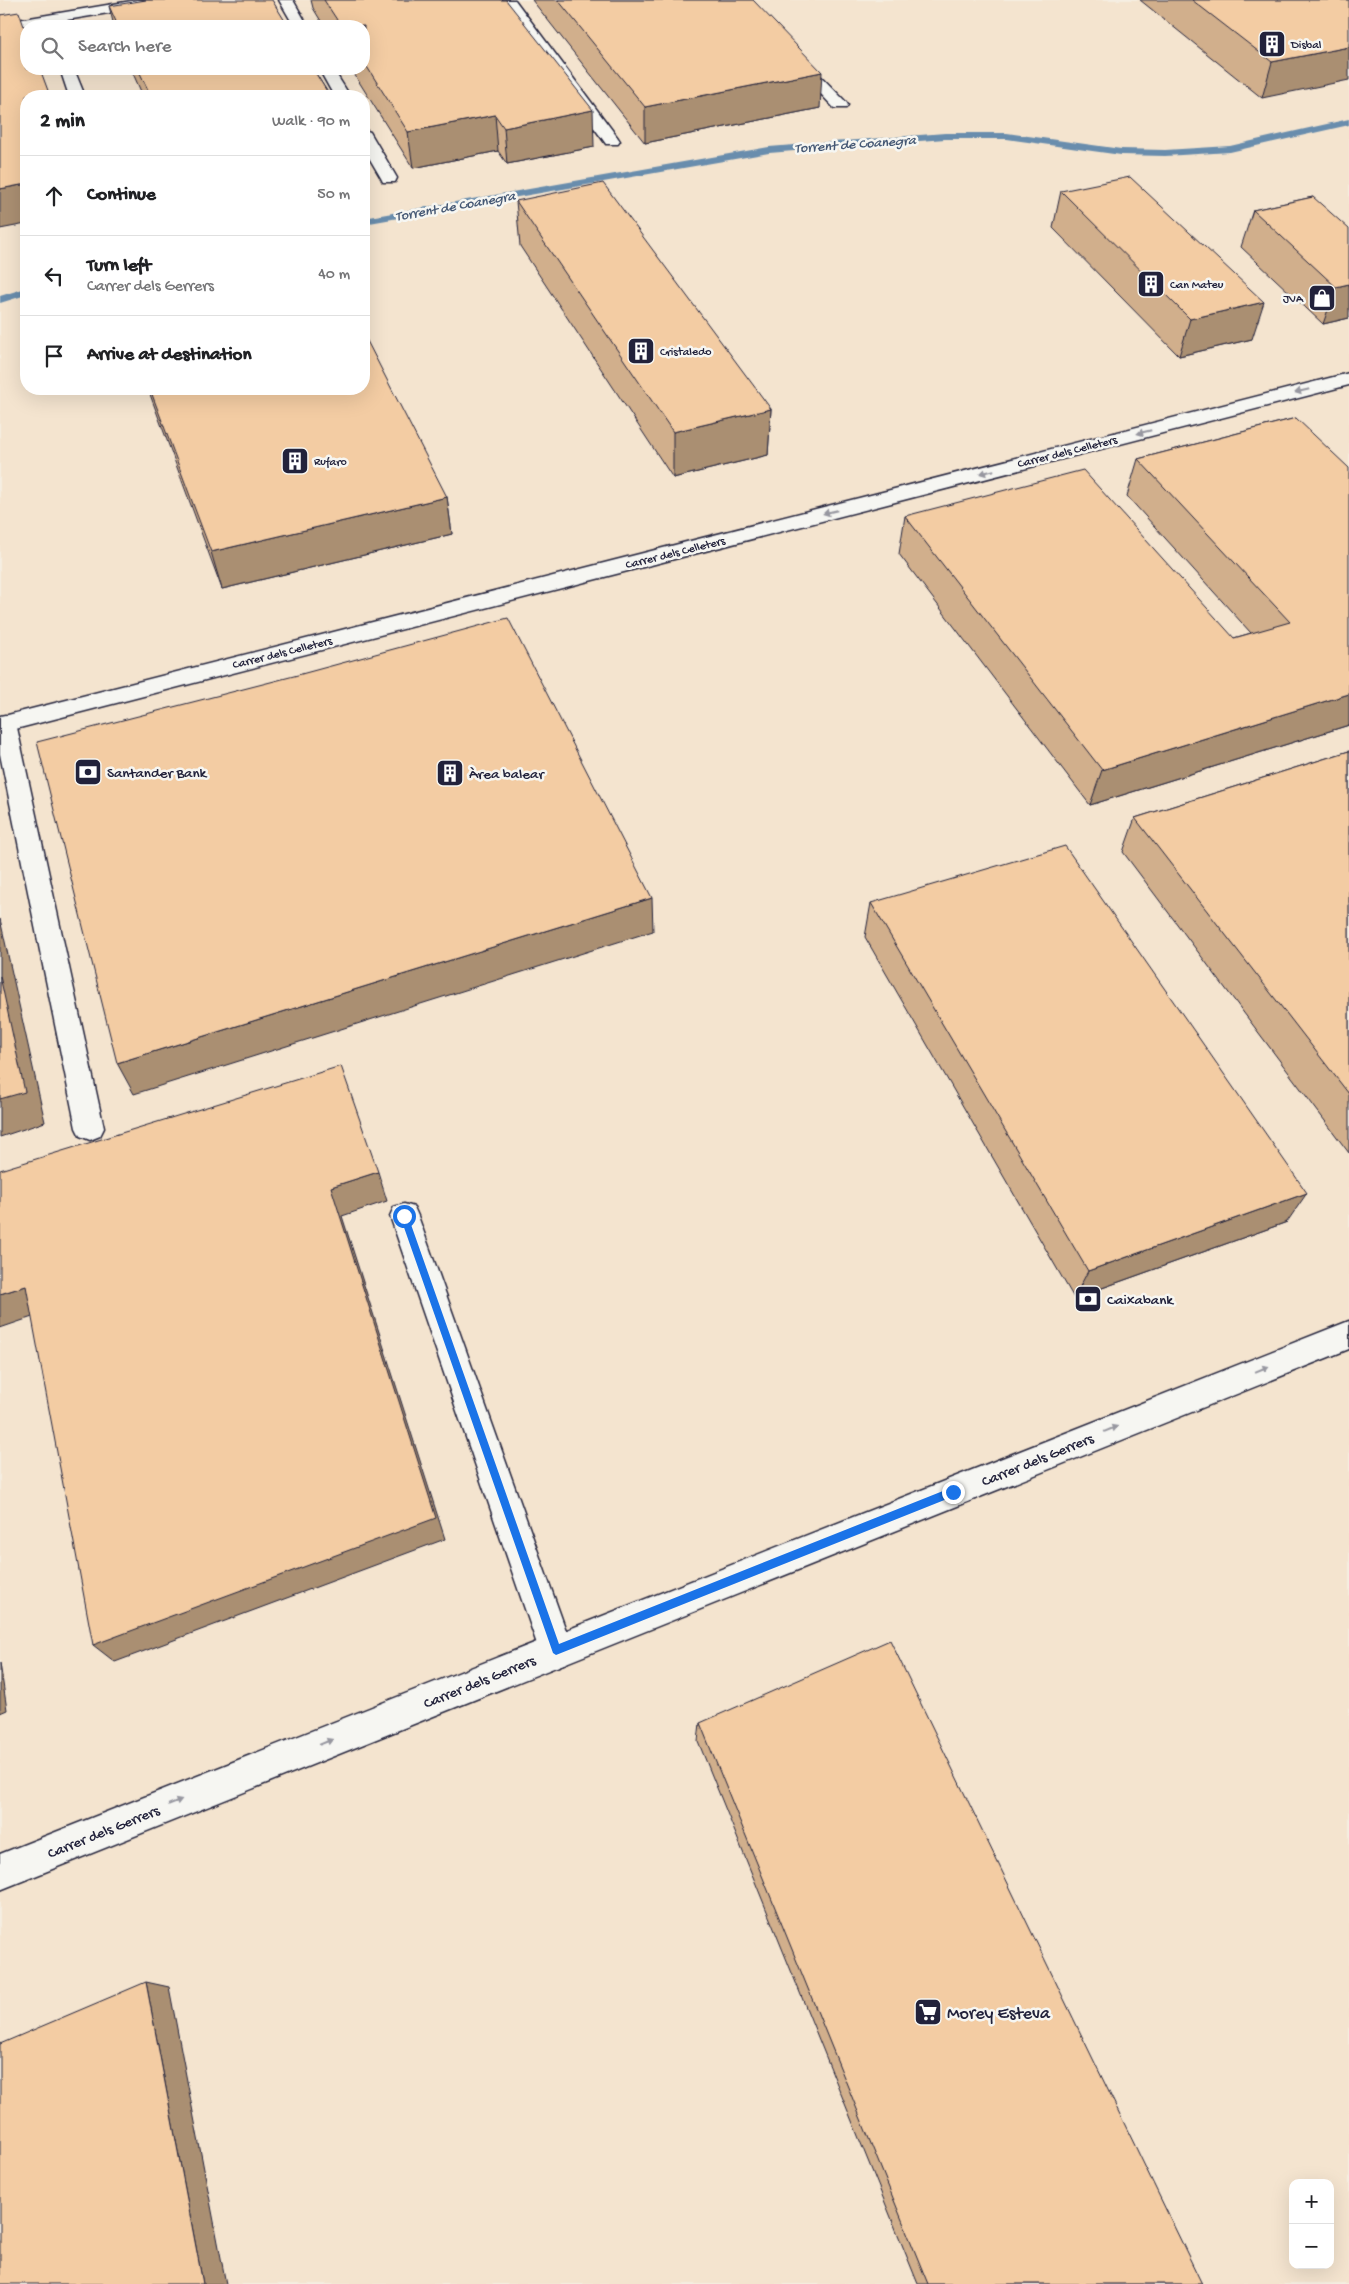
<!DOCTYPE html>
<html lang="en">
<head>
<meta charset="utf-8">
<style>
  :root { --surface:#fff; --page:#f6f6f6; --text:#202124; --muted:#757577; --line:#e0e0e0 }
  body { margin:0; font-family:"Gochi Hand",sans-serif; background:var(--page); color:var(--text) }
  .controls { position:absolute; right:15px; bottom:15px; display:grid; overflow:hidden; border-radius:10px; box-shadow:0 5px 20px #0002 }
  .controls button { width:45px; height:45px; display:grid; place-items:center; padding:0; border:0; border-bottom:1px solid var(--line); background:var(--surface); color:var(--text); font:25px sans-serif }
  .stop { position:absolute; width:15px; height:15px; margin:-11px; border:4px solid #1a73e8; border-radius:50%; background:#fff }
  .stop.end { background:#1a73e8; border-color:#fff; box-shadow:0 1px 5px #0008 }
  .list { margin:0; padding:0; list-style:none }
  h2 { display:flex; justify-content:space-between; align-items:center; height:65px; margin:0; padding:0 20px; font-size:21px }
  h2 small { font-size:16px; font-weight:400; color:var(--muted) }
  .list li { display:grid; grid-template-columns:32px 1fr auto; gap:15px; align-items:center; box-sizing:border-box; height:80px; padding:0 20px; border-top:1px solid var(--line) }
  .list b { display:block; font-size:19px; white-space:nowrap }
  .list p { margin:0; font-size:16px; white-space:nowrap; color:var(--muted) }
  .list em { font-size:16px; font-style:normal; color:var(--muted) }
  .icon { flex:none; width:28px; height:28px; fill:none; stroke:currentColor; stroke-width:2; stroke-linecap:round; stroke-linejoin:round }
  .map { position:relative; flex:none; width:1349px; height:2284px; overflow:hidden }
  .search { position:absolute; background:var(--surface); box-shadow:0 5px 20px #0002; left:20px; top:20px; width:350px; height:55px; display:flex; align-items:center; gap:12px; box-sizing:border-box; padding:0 18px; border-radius:20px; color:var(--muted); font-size:19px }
  .panel { position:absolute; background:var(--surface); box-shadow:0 5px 20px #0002; left:20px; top:90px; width:350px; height:305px; border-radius:20px }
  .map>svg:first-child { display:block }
  .built { fill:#f4e4cf; fill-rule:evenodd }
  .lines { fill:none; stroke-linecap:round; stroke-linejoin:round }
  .stream { fill:#698dad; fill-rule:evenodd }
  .lane-casing { stroke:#22223b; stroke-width:3 }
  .street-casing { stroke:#22223b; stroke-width:3 }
  .lane { fill:#f6f6f2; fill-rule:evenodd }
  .street { fill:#f6f6f2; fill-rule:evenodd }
  .wall { fill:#d1af8c; stroke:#22223b }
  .shaded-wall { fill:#aa8f72; stroke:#22223b }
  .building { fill:#f3cca3; stroke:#22223b }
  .oneway { fill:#9797a0 }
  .route { fill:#1a73e8 }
  .labels { text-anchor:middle; stroke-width:5; stroke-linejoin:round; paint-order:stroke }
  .far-poi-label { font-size:12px; fill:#22223b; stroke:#f6f6f2; text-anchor:start }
  .far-street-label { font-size:12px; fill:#22223b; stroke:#f6f6f2 }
  .far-water-label { font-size:14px; font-style:italic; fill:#455874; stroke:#f6f6f2 }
  .poi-label { font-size:15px; fill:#22223b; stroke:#f6f6f2; text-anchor:start }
  .street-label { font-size:15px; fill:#22223b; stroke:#f6f6f2 }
  .near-poi-label { font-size:18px; fill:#22223b; stroke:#f6f6f2; text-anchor:start }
</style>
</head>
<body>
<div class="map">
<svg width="1349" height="2284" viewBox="0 0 1349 2284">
  <rect width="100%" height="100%" fill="#f5eee2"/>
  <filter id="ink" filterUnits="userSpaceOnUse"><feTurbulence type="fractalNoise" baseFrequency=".02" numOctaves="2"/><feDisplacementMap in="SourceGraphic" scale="10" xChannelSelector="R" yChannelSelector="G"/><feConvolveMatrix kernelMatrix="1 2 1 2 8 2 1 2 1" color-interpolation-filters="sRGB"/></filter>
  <g filter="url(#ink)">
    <path class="built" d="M 0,0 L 1349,0 L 1349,2284 L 0,2284 ZM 26,26 L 364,26 L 364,69 L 26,69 ZM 26,96 L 364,96 L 364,389 L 26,389 ZM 1293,2183 L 1330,2183 L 1330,2265 L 1293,2265 Z"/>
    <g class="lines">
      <path class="stream" d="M 1349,119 L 1349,125 L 1230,152 L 1165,156 L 1121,155 L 1007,139 L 945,139 L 769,153 L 364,224 L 364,218 L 769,147 L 945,133 L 1007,133 L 1121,149 L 1165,150 L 1230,146 Z
        M 26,288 L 26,295 L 0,303 L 0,296 Z"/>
      <g class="lane-casing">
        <path id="lane" d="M 279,0 L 293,0 L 308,26 L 294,26 Z
          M 501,0 L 515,0 L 618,138 L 620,141 L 618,144 L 606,144 Z
          M 796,54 L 801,56 L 846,102 L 848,105 L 846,108 L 834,108 L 791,62 L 788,59 L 791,56 Z
          M 60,69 L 74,69 L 85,96 L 69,96 Z
          M 319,69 L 333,69 L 350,96 L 334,96 Z
          M 364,130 L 370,132 L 397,178 L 395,182 L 383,182 L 381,178 L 364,149 Z
          M 5,715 L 13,717 L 16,723 L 104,1128 L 100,1136 L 90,1140 L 80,1136 L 76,1128 L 0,754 L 0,716 Z
          M 404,1204 L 414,1207 L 418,1216 L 573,1650 L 568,1662 L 556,1667 L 544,1662 L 539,1650 L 390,1216 L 394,1207 Z"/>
      </g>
      <g class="street-casing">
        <path id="street" d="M 137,0 L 170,0 L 163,4 L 0,31 L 0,23 Z
          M 1349,373 L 1349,385 L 0,733 L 0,717 Z
          M 1349,1321 L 1349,1349 L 0,1890 L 0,1854 Z"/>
      </g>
      <use href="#lane" class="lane"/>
      <use href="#street" class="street"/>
    </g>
    <path class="wall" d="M 311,0 L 506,0 L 594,147 L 507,164 L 498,151 L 413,168 L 351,69 L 364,69 L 364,26 L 324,26 L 313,8 Z
      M 532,0 L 753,0 L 820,108 L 645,143 Z
      M 1140,0 L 1349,0 L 1262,98 Z
      M 109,6 L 288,26 L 114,26 Z
      M 131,69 L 313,69 L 330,96 L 143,96 Z
      M 1061,191 L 1252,339 L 1179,356 L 1053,228 Z
      M 1313,197 L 1349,318 L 1323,324 L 1241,247 L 1253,210 Z
      M 516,201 L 771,409 L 768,455 L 673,478 L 520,246 Z
      M 148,389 L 364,389 L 447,497 L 452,534 L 222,589 Z
      M 1296,418 L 1349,725 L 1090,805 L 899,554 L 905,516 L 1234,638 L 1251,633 L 1127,496 L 1138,459 Z
      M 1349,751 L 1349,1153 L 1123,852 L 1135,818 Z
      M 871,903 L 1287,1222 L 1074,1298 L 865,937 Z
      M 700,1723 L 1202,2284 L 918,2284 L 698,1741 Z"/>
    <path class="shaded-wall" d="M 1349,47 L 1349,80 L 1262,98 L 1272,62 Z
      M 822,72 L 820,108 L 645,143 L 645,107 Z
      M 593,110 L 594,147 L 507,164 L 504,128 Z
      M 495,115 L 498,151 L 413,168 L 408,132 Z
      M 26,184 L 26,224 L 0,229 L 0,189 Z
      M 1349,284 L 1349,318 L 1323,324 L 1336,287 Z
      M 1264,302 L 1252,339 L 1179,356 L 1190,319 Z
      M 771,409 L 768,455 L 673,478 L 673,432 Z
      M 447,497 L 452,534 L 222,589 L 211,552 Z
      M 1349,694 L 1349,725 L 1090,805 L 1102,770 Z
      M 652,898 L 653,931 L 134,1094 L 117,1063 Z
      M 0,919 L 45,1122 L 0,1137 Z
      M 378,1172 L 387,1201 L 342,1216 L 445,1539 L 115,1662 L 93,1645 L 331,1187 Z
      M 1307,1193 L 1287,1222 L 1074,1298 L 1088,1271 Z
      M 26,1286 L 47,1312 L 0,1328 L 0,1294 Z
      M 0,1663 L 7,1710 L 0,1713 Z
      M 146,1982 L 169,1987 L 226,2284 L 203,2284 Z"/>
    <path class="building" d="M 146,0 L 272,0 L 288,26 L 118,26 L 109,6 Z
      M 324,0 L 506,0 L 593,110 L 504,128 L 495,115 L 408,132 L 364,62 L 364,26 L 341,26 Z
      M 558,0 L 753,0 L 822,72 L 645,107 Z
      M 1192,0 L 1349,0 L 1349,47 L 1272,62 Z
      M 19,12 L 26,32 L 26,69 L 40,69 L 50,96 L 26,96 L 26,184 L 0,189 L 0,15 Z
      M 138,69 L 313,69 L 330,96 L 151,96 Z
      M 1130,177 L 1264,302 L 1190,319 L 1061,191 Z
      M 603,183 L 771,409 L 673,432 L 516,201 Z
      M 1313,197 L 1349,229 L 1349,284 L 1336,287 L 1253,210 Z
      M 364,335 L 447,497 L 211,552 L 150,389 L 364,389 Z
      M 1296,418 L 1349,468 L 1349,694 L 1102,770 L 905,516 L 1083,470 L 1234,638 L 1290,622 L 1138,459 Z
      M 508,618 L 652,898 L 117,1063 L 37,742 L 294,676 Z
      M 1349,751 L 1349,1094 L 1135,818 Z
      M 1065,846 L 1307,1193 L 1088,1271 L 871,903 Z
      M 0,976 L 25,1092 L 0,1099 Z
      M 341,1066 L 378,1172 L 331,1187 L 436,1518 L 93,1645 L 26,1286 L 0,1294 L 0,1170 Z
      M 890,1640 L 1202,2284 L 928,2284 L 700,1723 Z
      M 146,1982 L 203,2284 L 0,2284 L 0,2044 Z"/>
    <defs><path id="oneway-solid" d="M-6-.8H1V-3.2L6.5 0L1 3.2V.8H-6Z" transform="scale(1.25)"/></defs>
    <g class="oneway">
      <use href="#oneway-solid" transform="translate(1302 391) rotate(166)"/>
      <use href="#oneway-solid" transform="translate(1144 432) rotate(166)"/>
      <use href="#oneway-solid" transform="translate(987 472) rotate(166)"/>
      <use href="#oneway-solid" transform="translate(830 512) rotate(166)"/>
      <use href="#oneway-solid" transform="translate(1262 1369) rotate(-22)"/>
      <use href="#oneway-solid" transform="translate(1111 1429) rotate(-22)"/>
      <use href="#oneway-solid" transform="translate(326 1742) rotate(-22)"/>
      <use href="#oneway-solid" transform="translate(175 1802) rotate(-22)"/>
    </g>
  </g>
  <path class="route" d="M 404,1212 L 408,1216 L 559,1644 L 953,1487 L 957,1489 L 957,1495 L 556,1655 L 553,1653 L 400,1216 Z"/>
  <defs>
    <g id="building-square" transform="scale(1.4375)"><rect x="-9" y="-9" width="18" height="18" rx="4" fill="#22223b" stroke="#f6f6f2"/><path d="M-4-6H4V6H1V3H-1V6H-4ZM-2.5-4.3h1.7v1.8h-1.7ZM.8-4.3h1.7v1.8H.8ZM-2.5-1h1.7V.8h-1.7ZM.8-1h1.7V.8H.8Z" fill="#fff"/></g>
    <g id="shop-square" transform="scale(1.4375)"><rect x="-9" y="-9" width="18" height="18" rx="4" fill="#22223b" stroke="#f6f6f2"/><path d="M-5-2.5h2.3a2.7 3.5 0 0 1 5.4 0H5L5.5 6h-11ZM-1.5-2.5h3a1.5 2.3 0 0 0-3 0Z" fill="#fff"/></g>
    <g id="bank-square" transform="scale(1.4375)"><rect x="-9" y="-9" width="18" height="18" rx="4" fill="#22223b" stroke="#f6f6f2"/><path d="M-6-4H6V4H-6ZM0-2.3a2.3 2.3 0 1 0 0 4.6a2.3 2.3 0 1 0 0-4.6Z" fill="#fff"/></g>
    <g id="supermarket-square" transform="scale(1.4375)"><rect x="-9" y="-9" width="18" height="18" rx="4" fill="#22223b" stroke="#f6f6f2"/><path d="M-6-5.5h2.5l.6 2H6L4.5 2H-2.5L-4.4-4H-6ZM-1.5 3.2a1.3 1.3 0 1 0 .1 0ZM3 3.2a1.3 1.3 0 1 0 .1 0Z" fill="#fff"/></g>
  </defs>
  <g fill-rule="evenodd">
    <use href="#building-square" x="1272" y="44"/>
    <use href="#building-square" x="1151" y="284"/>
    <use href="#shop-square" x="1322" y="298"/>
    <use href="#building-square" x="641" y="351"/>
    <use href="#building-square" x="295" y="461"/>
    <use href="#bank-square" x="88" y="772"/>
    <use href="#building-square" x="450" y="773"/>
    <use href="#bank-square" x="1088" y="1299"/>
    <use href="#supermarket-square" x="928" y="2012"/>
  </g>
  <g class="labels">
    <g class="far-poi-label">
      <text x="1291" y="48">Disbal</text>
      <text x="1170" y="288">Can Mateu</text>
      <text x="1303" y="302" text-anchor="end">JVA</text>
      <text x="660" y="355">Cristaledo</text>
      <text x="314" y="465">Rufaro</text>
    </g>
    <g class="far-street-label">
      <text transform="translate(1067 451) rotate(-14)" y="4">Carrer dels Celleters</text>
      <text transform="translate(675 552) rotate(-14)" y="4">Carrer dels Celleters</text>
      <text transform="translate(282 652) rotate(-14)" y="4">Carrer dels Celleters</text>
    </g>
    <g class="far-water-label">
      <text transform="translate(855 143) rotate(-4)" y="5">Torrent de Coanegra</text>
      <text transform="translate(455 205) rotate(-10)" y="5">Torrent de Coanegra</text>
    </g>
    <g class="poi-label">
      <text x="107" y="777">Santander Bank</text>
      <text x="469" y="778">Àrea balear</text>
      <text x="1107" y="1304">Caixabank</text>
    </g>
    <g class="street-label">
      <text transform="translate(1037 1459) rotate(-22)" y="5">Carrer dels Gerrers</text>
      <text transform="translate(479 1681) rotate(-22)" y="5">Carrer dels Gerrers</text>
      <text transform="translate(103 1831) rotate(-22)" y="5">Carrer dels Gerrers</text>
    </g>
    <g class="near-poi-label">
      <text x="947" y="2018">Morey Esteva</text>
    </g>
  </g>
</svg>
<div class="controls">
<button>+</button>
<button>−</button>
</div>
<div class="stop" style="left:404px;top:1216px"></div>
<div class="stop end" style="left:953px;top:1492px"></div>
<div class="search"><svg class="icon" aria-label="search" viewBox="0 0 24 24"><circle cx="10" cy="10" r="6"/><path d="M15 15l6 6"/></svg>Search here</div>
<section class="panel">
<h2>2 min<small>Walk · 90 m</small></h2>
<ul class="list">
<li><svg class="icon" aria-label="ahead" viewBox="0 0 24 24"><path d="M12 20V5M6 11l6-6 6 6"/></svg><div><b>Continue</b></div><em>50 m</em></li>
<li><svg class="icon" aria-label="left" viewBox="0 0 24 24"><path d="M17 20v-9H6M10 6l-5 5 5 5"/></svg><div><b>Turn left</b><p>Carrer dels Gerrers</p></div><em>40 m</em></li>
<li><svg class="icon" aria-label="arrive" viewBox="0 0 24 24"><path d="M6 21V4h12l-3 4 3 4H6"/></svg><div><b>Arrive at destination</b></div></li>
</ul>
</section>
</div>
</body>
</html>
